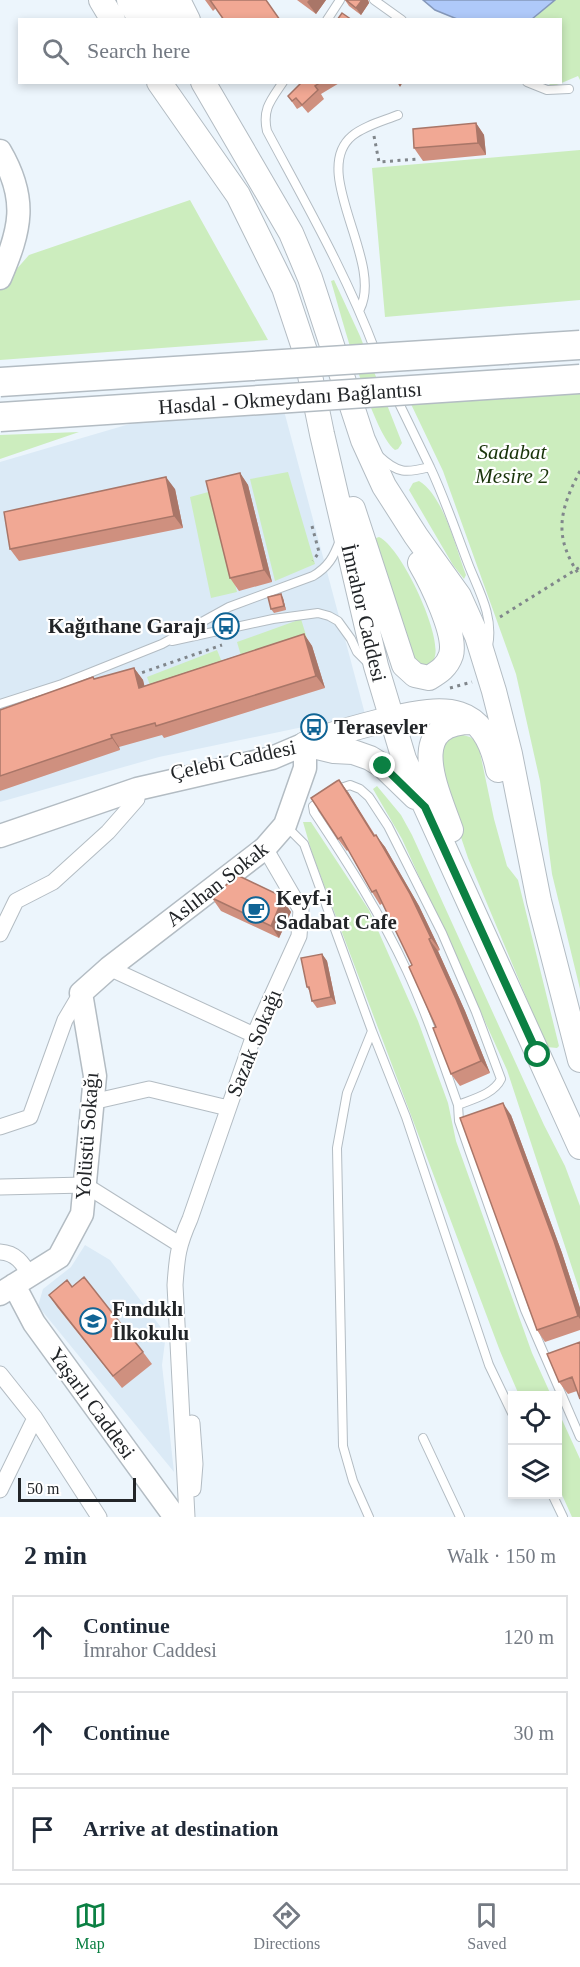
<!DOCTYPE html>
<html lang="en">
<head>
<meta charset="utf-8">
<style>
  :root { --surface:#fff; --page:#f2f2f3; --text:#1f2937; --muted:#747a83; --line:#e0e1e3; --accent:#0b8043 }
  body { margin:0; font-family:Georgia,serif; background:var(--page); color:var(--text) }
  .controls { position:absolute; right:18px; bottom:18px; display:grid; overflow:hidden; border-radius:0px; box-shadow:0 3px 9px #0003 }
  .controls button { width:54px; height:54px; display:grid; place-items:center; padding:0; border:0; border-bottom:2px solid var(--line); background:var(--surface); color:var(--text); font:30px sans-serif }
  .scale { position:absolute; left:18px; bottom:15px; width:118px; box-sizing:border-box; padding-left:6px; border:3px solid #222528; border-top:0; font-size:16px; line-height:21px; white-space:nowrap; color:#222528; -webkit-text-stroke:4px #fff; paint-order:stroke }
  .stop { position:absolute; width:18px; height:18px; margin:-14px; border:4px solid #0b8043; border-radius:50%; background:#fff }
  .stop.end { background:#0b8043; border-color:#fff; box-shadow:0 2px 6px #0008 }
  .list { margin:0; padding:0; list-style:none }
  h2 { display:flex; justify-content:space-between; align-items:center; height:78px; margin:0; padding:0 24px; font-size:26px }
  h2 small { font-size:20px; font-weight:400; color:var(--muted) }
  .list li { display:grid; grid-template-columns:39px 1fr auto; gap:18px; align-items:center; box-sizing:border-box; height:84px; margin:0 12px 12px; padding:0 12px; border:2px solid var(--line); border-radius:0px }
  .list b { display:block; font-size:22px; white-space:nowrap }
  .list p { margin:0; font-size:20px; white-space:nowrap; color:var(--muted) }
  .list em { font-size:20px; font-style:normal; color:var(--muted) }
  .icon { flex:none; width:33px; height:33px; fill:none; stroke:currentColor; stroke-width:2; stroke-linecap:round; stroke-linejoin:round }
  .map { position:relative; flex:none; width:580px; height:1517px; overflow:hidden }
  .search { position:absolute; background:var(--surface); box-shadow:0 3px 9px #0003; left:18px; right:18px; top:18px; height:66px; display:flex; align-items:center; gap:15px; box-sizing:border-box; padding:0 21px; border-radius:0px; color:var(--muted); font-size:22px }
  .sheet { height:366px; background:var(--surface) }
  nav { display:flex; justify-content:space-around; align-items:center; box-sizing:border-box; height:84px; border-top:2px solid var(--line); background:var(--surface); font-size:16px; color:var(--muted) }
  nav a { display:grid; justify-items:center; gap:3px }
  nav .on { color:var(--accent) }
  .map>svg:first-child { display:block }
  .built { fill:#dbeaf6 }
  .green { fill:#ccedbe }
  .water { fill:#afc9f9; stroke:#8598ba; stroke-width:1.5 }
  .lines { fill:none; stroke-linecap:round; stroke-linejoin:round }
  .lane-casing { stroke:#b3bcc3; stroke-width:10 }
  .street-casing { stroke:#b3bcc3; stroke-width:17 }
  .secondary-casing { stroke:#b3bcc3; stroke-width:25 }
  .primary-casing { stroke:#b3bcc3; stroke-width:26 }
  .path { stroke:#80868b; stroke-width:3; stroke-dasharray:3 4.5; stroke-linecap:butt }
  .lane { stroke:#fff; stroke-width:8 }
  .street { stroke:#fff; stroke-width:15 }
  .secondary { stroke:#fff; stroke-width:22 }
  .primary { stroke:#fff; stroke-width:24 }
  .highway-bridge-casing { stroke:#b3bcc3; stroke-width:31; stroke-linecap:butt }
  .highway-bridge { stroke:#fff; stroke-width:28 }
  .wall { fill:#cf907f }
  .shaded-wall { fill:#a97668 }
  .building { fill:#f1a894; stroke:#a97668; stroke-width:1.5 }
  .route { stroke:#0b8043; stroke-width:8 }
  .labels { text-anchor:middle; stroke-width:4.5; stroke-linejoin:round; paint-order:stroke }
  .street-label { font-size:21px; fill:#222528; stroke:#fff }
  .park-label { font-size:21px; font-style:italic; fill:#19330a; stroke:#fff }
  .poi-label { font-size:21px; font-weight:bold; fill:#222528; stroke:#fff; text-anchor:start }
</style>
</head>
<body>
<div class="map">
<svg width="580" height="1517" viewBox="0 0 580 1517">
  <rect width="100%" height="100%" fill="#ecf5fc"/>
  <path class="built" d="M 283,407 L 365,714 L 159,757 L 0,802 L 0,462 L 150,418 Z
    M 85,1245 L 110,1260 L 166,1334 L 162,1365 L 174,1472 L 38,1306 L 43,1289 L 71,1267 Z"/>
  <path class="green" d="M 555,0 L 580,0 L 580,80 L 578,76 L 552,87 L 548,83 L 560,82 L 560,20 L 532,20 Z
    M 580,150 L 580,300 L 385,317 L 372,168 Z
    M 190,200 L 268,340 L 0,360 L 0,288 L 29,255 Z
    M 334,280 L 360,336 L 402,443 L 398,449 L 395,450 C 372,432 341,315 331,281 Z
    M 580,391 L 580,989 L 552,874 L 540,781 L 516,674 L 443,471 L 410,402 Z
    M 79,432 L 0,459 L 0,435 Z
    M 288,472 L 315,564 L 275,581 L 250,479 Z
    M 419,481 C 444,496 456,549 466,575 L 464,579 L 453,565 L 409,490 L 413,483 Z
    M 212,491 L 237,592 L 211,598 L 190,497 Z
    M 379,537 C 401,547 441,632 435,656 C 434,661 430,664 427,667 L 417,668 L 373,539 Z
    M 301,619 L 309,645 L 244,666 L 237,642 Z
    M 217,650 L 226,672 L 154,696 L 147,677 Z
    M 463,735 L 470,737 L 478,743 L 494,819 L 507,866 L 518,880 L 559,1046 L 557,1048 L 547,1047 L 468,858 L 445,790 L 437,749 L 448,737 Z
    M 377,786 L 401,815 L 412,835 L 544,1125 L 565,1166 L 580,1206 L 580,1292 L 507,1070 L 402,839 L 373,789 Z
    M 303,822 L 311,822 L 369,910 L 418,1021 L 448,1103 L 456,1141 L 532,1353 L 551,1395 L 519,1395 L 500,1351 L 312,853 Z
    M 558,1411 L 580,1459 L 580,1517 L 572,1517 L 558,1486 Z"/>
  <path class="water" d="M 423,0 L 555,0 L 532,19 L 457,19 L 435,10 Z"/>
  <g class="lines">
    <g class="lane-casing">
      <path id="lane" d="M 374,0 L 402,20
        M 327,20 L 340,0
        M 283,82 C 271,100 262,109 267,131 C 306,204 347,275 376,353
        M 527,82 L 547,90 L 569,89
        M 360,309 C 384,261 309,172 352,136 C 364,126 383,121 398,115
        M 396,397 L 430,467
        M 379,456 C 398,474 406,473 430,467 C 445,499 456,532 469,566 C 479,591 494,617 488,646
        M 172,641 L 273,619 L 318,613 L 329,616 L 338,621 L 351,639 L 357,652 L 367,662
        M 0,704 L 62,684 L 162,644 L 229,607 L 313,576 C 328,567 334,557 340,540
        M 335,790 L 350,785 L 360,789 L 369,797 L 388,826 L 442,933 L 476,1012 L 501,1079 C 494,1094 473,1099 458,1105
        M 323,799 L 313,806 L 314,812 C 348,863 381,915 407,971 C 427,1014 442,1060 458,1105 L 459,1121 L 525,1310 L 580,1437
        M 286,826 L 304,844 L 372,1031 L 347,1093 L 337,1148 L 343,1446 L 353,1481 L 369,1517
        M 372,1031 L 406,1117 L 489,1365 L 512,1413
        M 423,1438 L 460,1517
        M 552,1494 L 563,1517"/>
    </g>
    <g class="street-casing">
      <path id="street" d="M 0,934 L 16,901 L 53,882 L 108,832 L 137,799 L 137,789
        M 109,968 L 254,1035
        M 92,1102 L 149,1089 L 228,1108
        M 0,1127 L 30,1117 L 65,1020 L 81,993
        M 0,1187 L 85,1185 L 179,1244
        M 0,1252 C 16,1253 23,1263 30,1276
        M 0,1374 L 35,1418 L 99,1517
        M 192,1423 L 195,1464 L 193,1489
        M 0,1490 L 35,1418
        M 187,1517 L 175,1285 C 177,1256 178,1246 190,1219 L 254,1035 L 299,936 L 301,910 L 265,848"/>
    </g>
    <g class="secondary-casing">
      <path id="secondary" d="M 0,151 C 28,199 21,229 0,278
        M 0,836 L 137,789 L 272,758 L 305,744
        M 14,1285 L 34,1323 L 175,1517
        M 0,1294 L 59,1257 L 82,1214 L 95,1076 L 81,993 L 109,968 L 265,848 L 285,825 L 305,768 L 305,744"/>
    </g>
    <g class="primary-casing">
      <path id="primary" d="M 101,0 L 113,20
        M 129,0 L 141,20
        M 153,0 L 164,20
        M 178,0 L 188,20
        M 159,82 L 238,195 L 284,288 L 305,351 L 322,434 L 376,666 L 404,759 L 580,1147
        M 203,82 L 291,233 L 310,278 L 363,440 L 384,486 L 416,536 L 459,596 L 477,636 L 494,691 L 510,754 L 539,901 L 580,1060
        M 353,509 L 404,665 L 415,675 L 429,678 C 439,672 447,667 451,655 C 457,634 431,582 420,563
        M 305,744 C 333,733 361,726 389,719 C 446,706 484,702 498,770
        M 305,744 L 334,751 L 353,752 L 370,758 L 383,766 L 415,797
        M 451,830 C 437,790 403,721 474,722"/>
    </g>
    <path class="path" d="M 374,136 L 379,162 L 418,159
      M 580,471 C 559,511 553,537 580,576
      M 312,526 L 319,552 L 313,561
      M 500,617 L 580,567
      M 135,675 L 222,645
      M 450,688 L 472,682"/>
    <use href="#lane" class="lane"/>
    <use href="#street" class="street"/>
    <use href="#secondary" class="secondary"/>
    <use href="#primary" class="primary"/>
    <g class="highway-bridge-casing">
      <path id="highway-bridge" d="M 0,382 L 580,345
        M 0,417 L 580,379"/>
    </g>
    <use href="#highway-bridge" class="highway-bridge"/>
  </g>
  <path class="wall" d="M 205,0 L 267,0 L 216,8 L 213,11 Z
    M 297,0 L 326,0 L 316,14 Z
    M 345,0 L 368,0 L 369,3 L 361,15 L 349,6 Z
    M 302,82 L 341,82 L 321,94 L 324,99 L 308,113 L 302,106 L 297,109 L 288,96 Z
    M 476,123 L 484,135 L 486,155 L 423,161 L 414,148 Z
    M 240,473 L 248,485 L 272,582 L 239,591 L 230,578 Z
    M 175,489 L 183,528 L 19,561 L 10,549 Z
    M 283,598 L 286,610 L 274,613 L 271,609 Z
    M 304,634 L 312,646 L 325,688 L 164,738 L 162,735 L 119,747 L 120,750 L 0,791 L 0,710 L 95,679 L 134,668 L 143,680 L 144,686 Z
    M 348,792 L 375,835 L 385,847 L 419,906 L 440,950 L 438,951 L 465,1011 L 490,1073 L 460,1086 L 451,1074 L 436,1027 L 412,965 L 383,903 L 380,905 L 372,892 L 348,850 L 347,851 L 338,839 Z
    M 279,895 L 291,912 L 279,938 L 221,911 L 212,898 Z
    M 322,954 L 327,961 L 336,1004 L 317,1008 L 312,1001 L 310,992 L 307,987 Z
    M 511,1115 L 562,1253 L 580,1308 L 580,1330 L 545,1342 L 537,1330 Z
    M 72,1287 L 143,1352 L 152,1364 L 122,1388 L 57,1307 L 49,1295 Z
    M 580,1342 L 577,1391 L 568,1394 L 559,1382 Z"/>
  <path class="shaded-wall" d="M 309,0 L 326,0 L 316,14 L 307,2 Z
    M 362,0 L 368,0 L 369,3 L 361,15 L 356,8 Z
    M 397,82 L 403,82 L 400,87 Z
    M 476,123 L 484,135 L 486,155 L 478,143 Z
    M 240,473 L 248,485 L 272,582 L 264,570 Z
    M 166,477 L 175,489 L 183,528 L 174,516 Z
    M 281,594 L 283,598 L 286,610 L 284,606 Z
    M 304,634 L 312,646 L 325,688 L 316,676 Z
    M 134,668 L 143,680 L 148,700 L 139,688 Z
    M 111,735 L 119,747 L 120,750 L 112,738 Z
    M 339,780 L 348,792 L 382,848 L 374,836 Z
    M 376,835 L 385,847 L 419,906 L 440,950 L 431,938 Z
    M 279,895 L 291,912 L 279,938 L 271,926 Z
    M 429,939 L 438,951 L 465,1011 L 490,1073 L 481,1061 Z
    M 322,954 L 327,961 L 336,1004 L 331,997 Z
    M 503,1103 L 511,1115 L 562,1253 L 580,1308 L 580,1319 L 578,1316 Z"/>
  <path class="building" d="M 210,0 L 266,0 L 280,20 L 224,20 Z
    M 346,0 L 362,0 L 356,8 Z
    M 342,13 L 352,20 L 337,20 Z
    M 302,82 L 321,82 L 315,86 L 318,90 L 302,105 L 296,98 L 292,101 L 288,96 Z
    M 476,123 L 478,143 L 414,148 L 413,129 Z
    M 240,473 L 264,570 L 230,578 L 206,481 Z
    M 166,477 L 174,516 L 10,549 L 4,512 Z
    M 281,594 L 284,606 L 271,609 L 268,597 Z
    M 304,634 L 316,676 L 156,726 L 155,723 L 111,735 L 112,738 L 0,776 L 0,710 L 93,677 L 94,679 L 134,668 L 139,688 Z
    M 339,780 L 374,836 L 376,835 L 410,894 L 431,938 L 429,939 L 456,999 L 481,1061 L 451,1074 L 433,1028 L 436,1027 L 409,967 L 412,965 L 376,890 L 372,892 L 341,837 L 338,839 L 311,798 L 337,781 Z
    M 237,875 L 279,895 L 282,900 L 271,926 L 212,898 Z
    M 322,954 L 331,997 L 312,1001 L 309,987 L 307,987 L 301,958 Z
    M 503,1103 L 554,1241 L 578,1316 L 537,1330 L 460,1118 Z
    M 84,1277 L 143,1352 L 113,1376 L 49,1295 L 67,1280 L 72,1287 Z
    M 580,1342 L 580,1399 L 572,1377 L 559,1382 L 547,1354 Z"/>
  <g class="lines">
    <path class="route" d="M 383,766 L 425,807 L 538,1055"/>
  </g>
  <defs>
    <g id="bus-ring" transform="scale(1.35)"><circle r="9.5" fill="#fff" stroke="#106495" stroke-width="1.5"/><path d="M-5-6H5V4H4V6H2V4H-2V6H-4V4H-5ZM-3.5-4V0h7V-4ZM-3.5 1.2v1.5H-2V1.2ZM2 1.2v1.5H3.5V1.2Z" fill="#106495"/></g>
    <g id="cafe-ring" transform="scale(1.35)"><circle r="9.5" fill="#fff" stroke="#106495" stroke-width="1.5"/><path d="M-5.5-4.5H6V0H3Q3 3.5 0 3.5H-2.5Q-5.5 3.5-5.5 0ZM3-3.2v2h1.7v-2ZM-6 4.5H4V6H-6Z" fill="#106495"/></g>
    <g id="school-ring" transform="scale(1.35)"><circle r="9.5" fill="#fff" stroke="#106495" stroke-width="1.5"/><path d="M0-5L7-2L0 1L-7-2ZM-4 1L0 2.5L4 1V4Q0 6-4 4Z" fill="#106495"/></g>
  </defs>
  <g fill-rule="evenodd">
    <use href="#bus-ring" x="226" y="626"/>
    <use href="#bus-ring" x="314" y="727"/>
    <use href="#cafe-ring" x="256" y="910"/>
    <use href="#school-ring" x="93" y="1321"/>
  </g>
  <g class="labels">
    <g class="street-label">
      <text transform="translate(290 398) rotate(-4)" y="7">Hasdal - Okmeydanı Bağlantısı</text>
      <text transform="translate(364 613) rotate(77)" y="7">İmrahor Caddesi</text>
      <text transform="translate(233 760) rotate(-12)" y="7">Çelebi Caddesi</text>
      <text transform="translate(217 884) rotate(-38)" y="7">Aslıhan Sokak</text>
      <text transform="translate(254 1043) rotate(-68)" y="7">Sazak Sokağı</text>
      <text transform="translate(87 1136) rotate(-86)" y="7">Yolüstü Sokağı</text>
      <text transform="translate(92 1403) rotate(54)" y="7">Yaşarlı Caddesi</text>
    </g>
    <g class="park-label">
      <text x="512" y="459">Sadabat<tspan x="512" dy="24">Mesire 2</tspan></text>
    </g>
    <g class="poi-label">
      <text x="206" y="633" text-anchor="end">Kağıthane Garajı</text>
      <text x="334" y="734">Terasevler</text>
      <text x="276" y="905">Keyf-i<tspan x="276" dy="24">Sadabat Cafe</tspan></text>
      <text x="112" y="1316">Fındıklı<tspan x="112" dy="24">İlkokulu</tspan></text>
    </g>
  </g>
</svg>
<div class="controls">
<button><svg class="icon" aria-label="locate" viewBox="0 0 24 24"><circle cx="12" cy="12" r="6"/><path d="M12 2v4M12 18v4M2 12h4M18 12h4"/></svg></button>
<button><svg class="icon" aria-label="layers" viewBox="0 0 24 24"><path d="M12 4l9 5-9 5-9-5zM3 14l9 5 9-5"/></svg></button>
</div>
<div class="scale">50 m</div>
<div class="stop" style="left:538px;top:1055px"></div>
<div class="stop end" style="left:383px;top:766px"></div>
<div class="search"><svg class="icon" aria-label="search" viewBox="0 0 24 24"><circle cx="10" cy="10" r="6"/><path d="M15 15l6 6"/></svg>Search here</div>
</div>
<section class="sheet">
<h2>2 min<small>Walk · 150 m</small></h2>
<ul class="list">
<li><svg class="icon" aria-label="ahead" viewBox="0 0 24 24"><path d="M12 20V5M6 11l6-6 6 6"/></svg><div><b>Continue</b><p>İmrahor Caddesi</p></div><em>120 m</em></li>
<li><svg class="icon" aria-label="ahead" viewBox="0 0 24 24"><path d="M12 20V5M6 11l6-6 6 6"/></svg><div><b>Continue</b></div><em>30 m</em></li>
<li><svg class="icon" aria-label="arrive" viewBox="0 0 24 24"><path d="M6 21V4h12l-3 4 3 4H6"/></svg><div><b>Arrive at destination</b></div></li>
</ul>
</section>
<nav>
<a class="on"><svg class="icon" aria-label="map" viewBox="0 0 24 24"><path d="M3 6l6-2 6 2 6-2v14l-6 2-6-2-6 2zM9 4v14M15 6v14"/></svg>Map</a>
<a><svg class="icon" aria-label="directions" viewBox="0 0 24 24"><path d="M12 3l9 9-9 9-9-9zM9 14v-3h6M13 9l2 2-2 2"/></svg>Directions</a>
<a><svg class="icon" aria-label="saved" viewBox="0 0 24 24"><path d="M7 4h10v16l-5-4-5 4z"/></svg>Saved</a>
</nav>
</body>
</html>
